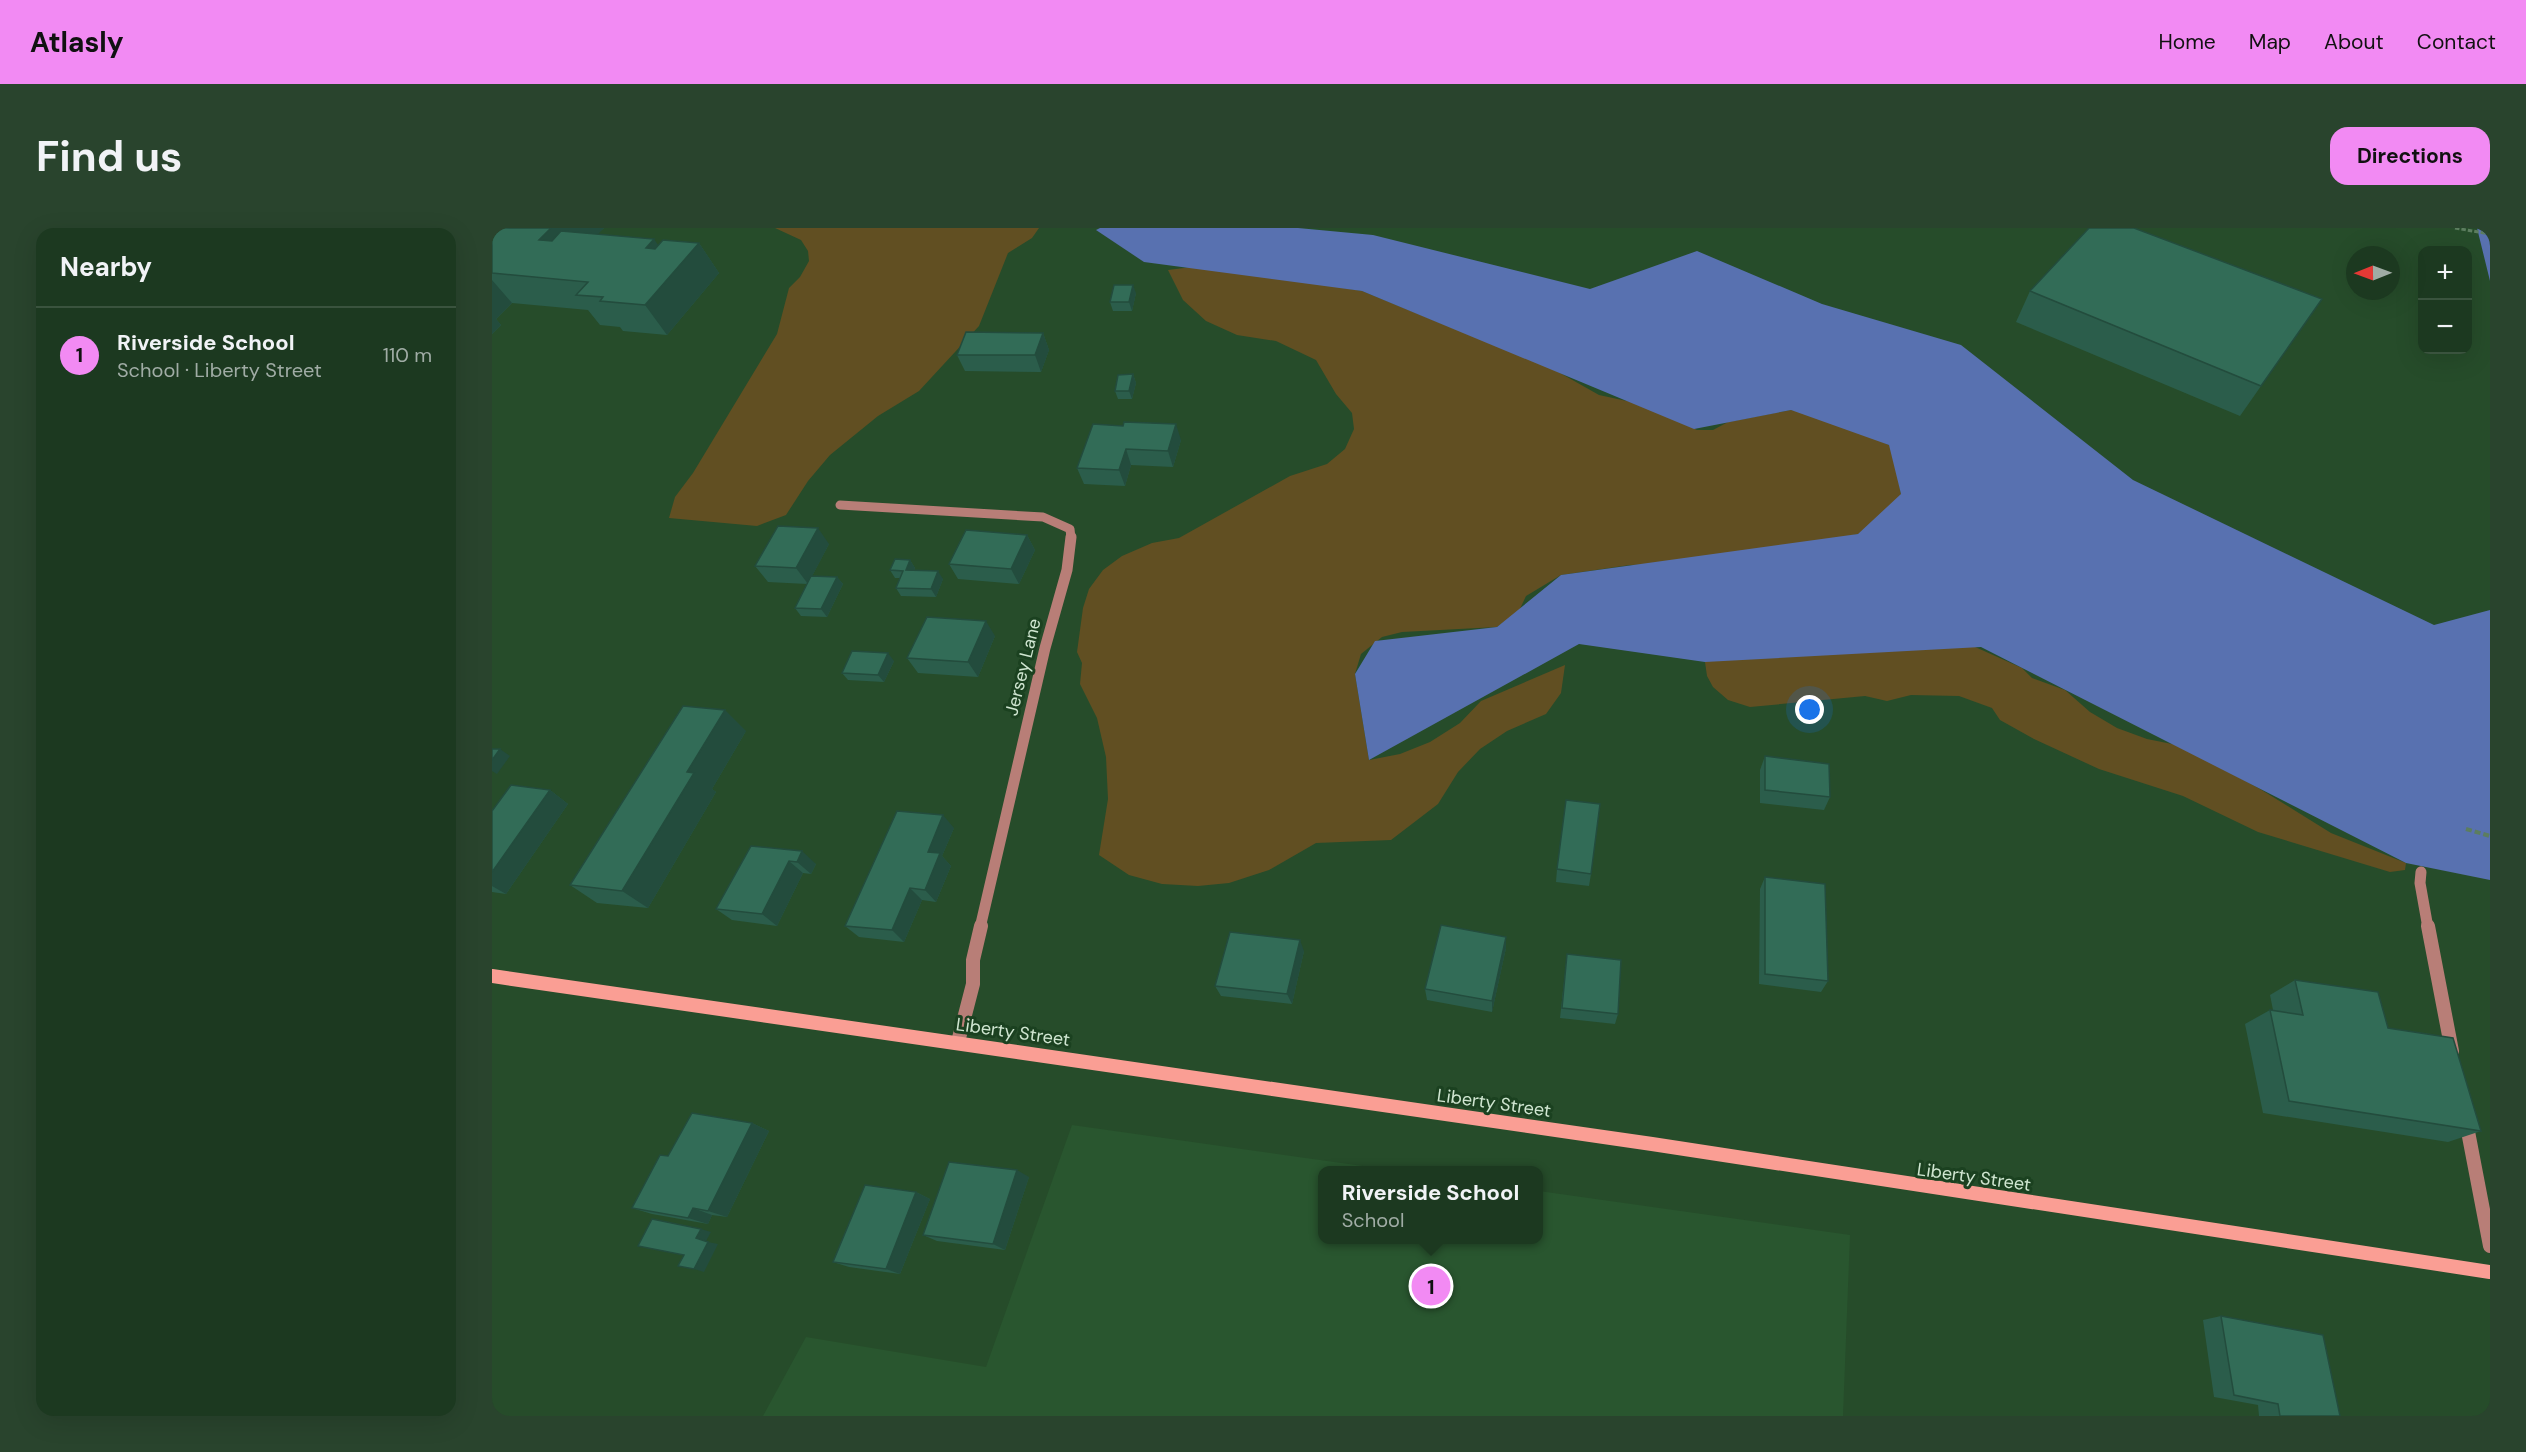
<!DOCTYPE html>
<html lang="en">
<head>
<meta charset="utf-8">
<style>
  :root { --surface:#1c3920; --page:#29442d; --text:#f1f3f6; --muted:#a0aca5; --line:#3a533e; --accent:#f28af3 }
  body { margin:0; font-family:"DM Sans",sans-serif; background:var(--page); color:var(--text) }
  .controls { position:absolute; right:18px; top:18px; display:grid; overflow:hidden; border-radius:12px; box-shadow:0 6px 24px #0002 }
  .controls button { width:54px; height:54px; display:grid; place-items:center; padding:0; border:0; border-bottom:2px solid var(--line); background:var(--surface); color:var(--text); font:30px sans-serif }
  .compass { position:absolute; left:1854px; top:18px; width:54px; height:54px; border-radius:50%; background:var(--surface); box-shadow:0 6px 24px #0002; rotate:269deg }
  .you { position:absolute; left:1318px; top:482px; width:21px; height:21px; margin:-15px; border:4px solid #fff; border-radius:50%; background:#1a73e8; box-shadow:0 0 0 9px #1a73e833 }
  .badge { display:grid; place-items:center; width:39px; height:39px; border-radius:50%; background:var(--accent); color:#111; font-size:20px; font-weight:700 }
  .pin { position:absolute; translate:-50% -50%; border:3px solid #fff; box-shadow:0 2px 6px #0006 }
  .popup { position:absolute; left:826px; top:938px; width:225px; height:78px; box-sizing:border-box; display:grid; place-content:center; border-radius:12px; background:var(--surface); filter:drop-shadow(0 2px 4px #0005); font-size:20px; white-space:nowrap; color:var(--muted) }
  .popup b { font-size:22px; color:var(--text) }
  .popup::after { content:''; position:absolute; left:50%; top:100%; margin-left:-12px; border:12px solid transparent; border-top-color:var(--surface) }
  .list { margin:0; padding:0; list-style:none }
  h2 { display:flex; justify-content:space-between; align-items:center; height:78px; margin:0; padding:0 24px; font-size:26px }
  h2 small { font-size:20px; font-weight:400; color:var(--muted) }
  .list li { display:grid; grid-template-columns:39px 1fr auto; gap:18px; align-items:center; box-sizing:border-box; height:96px; padding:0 24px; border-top:2px solid var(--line) }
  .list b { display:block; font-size:22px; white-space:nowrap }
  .list p { margin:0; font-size:20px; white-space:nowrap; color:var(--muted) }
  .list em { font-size:20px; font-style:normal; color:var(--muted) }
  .map { position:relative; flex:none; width:1998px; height:1188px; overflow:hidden; border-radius:18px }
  header { display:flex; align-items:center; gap:36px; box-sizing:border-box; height:84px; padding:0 30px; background:var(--accent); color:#111 }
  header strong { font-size:28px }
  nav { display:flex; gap:33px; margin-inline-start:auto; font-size:21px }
  .intro { display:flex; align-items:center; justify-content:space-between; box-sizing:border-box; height:144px; padding:0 36px }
  h1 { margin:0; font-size:42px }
  .button { padding:15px 27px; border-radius:18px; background:var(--accent); color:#111; font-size:21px; font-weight:700 }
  main { display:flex; gap:36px; padding:0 36px }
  aside { flex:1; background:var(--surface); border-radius:18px; box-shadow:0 6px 24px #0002 }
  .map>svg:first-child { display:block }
  .built { fill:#29562f }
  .green { fill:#614f22 }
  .water { fill:#5871b0 }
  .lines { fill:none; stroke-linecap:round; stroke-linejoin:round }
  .path-far1 { stroke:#5c7d5f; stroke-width:3; stroke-dasharray:4.5 2; stroke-linecap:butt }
  .path { stroke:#5c7d5f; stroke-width:4; stroke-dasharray:6 3; stroke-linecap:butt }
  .lane-far1 { stroke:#b87e77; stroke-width:11 }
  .lane { stroke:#b87e77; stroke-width:14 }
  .street-far2 { stroke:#b87e77; stroke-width:9 }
  .street-far1 { stroke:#b87e77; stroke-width:11 }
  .street { stroke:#b87e77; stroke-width:14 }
  .secondary { stroke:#fa9e94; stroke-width:14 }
  .wall { fill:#2b5d4b }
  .shaded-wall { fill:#234c3d }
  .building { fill:#326c57; stroke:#234c3d; stroke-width:1.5 }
  .labels { text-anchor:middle; stroke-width:6; stroke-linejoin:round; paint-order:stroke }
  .street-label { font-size:18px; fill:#d0e6d1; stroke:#1b4120 }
</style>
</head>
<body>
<header>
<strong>Atlasly</strong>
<nav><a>Home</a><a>Map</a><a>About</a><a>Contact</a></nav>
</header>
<div class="intro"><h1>Find us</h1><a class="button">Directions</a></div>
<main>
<aside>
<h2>Nearby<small></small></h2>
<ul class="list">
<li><span class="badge">1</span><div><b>Riverside School</b><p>School · Liberty Street</p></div><em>110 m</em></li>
</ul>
</aside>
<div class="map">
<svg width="1998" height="1188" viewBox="0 0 1998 1188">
  <rect width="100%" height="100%" fill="#264c2a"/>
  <path class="built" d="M 580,897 L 899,942 L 831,942 L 831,1012 L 1047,1012 L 1047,963 L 1358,1007 L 1351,1188 L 271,1188 L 314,1109 L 494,1139 Z"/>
  <path class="green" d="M 283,0 L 547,0 L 540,10 L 516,25 L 487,98 L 427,163 L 386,188 L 338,227 L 316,253 L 294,287 L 265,298 L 177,290 L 183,269 L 201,245 L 285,106 L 297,60 L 308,49 L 317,33 L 316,23 L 309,12 Z
    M 715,37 L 870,63 L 1061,141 L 1107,167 L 1158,178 L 1205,202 L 1221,202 L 1236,194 L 1299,182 L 1335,189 L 1397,217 L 1400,221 L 1409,266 L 1400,290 L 1366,306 L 1228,335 L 1138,337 L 1069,347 L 1034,368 L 1027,383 L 1005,399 L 910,404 L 890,409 L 869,426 L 863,446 L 877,532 L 908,526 L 938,514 L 968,495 L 989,473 L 1073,437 L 1069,465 L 1054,486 L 1015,503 L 988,521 L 966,544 L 946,576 L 899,612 L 824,615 L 777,642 L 737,655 L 706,658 L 670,656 L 637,647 L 607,627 L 616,571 L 614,529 L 605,490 L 588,456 L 590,435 L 585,424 L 591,380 L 597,361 L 611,342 L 630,328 L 660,315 L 687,310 L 798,248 L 835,236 L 853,221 L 862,201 L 860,185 L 844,166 L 824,132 L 784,113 L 745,107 L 714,93 L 691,72 L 676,42 Z
    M 1481,418 L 1530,440 L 1540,450 L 1573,462 L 1598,484 L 1625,500 L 1655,511 L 1690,518 L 1768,561 L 1839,605 L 1914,635 L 1913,642 L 1898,644 L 1766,604 L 1691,568 L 1607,541 L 1542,511 L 1508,492 L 1500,480 L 1467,468 L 1419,467 L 1395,473 L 1373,468 L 1258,479 L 1236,472 L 1221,459 L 1215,448 L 1213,434 L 1225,429 Z"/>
  <path class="water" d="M 608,0 L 806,0 L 881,7 L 1098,61 L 1205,23 L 1330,76 L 1469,117 L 1641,252 L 1942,397 L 1998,382 L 1998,652 L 1914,635 L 1489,419 L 1213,434 L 1087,416 L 877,532 L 863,446 L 883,413 L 1005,399 L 1069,347 L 1366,306 L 1409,266 L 1397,217 L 1299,182 L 1202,201 L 870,63 L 652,34 L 604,2 Z
    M 1985,0 L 1998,0 L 1998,53 Z"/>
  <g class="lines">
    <path class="path-far1" d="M 1963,0 L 1998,6"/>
    <path class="path" d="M 1974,601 L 1998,608"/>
    <path class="lane-far1" d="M 1929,644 L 1928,655 L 1936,700"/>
    <path class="lane" d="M 1936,698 L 1960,823
      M 1974,893 L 1998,1018"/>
    <path class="street-far2" d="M 348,277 L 551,289 L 578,301 L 579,310"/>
    <path class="street-far1" d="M 488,700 L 553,420 L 575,342 L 579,309"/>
    <path class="street" d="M 466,814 L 481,756 L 481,732 L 489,698"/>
    <path class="secondary" d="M 0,748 L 1160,916 L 1998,1044"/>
  </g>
  <path class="wall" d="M 0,0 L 112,0 L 105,6 L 166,17 L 207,15 L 227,45 L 175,107 L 131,103 L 128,99 L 108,97 L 96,82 L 20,75 L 4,91 L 9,97 L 0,106 Z
    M 1538,63 L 1830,71 L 1748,188 L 1524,94 Z
    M 644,65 L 640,83 L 621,83 L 618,74 Z
    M 551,105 L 557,122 L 549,144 L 473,143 L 465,127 Z
    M 641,146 L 644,155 L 640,171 L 626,171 L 623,163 Z
    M 601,196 L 689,212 L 681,239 L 639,237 L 633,258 L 592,256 L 585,240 Z
    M 535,307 L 543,322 L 527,356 L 466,351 L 457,336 Z
    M 337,316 L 320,348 L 345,349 L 351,356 L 335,389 L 309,388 L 303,380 L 315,356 L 276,354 L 263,338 Z
    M 418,332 L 423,340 L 422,342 L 451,351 L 444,369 L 409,368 L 404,360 L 408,350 L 403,350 L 398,342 Z
    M 503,408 L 486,449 L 426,445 L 415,430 Z
    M 402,433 L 392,454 L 356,452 L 350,445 Z
    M 254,503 L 220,561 L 224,564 L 156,680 L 105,675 L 78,657 Z
    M 1273,528 L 1338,569 L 1332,582 L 1268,575 L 1268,542 Z
    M 58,562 L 76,576 L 14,666 L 0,664 L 0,583 Z
    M 462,600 L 450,628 L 459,638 L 444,674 L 430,672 L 412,714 L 367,709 L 353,698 Z
    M 259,618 L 324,636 L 319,646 L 311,645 L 285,698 L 240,692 L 224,681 Z
    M 1065,641 L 1099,646 L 1097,658 L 1064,654 Z
    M 1273,649 L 1336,753 L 1329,764 L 1267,756 L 1268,661 Z
    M 1014,720 L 1000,784 L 935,772 L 933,761 Z
    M 812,723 L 800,776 L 729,768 L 723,758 Z
    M 1075,726 L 1126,786 L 1123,796 L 1068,790 Z
    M 1803,752 L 1896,800 L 1989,903 L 1956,914 L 1771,885 L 1753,796 L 1778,782 L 1781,782 L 1778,767 Z
    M 260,895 L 277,903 L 235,989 L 220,987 L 216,996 L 160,986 L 140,980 L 176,928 Z
    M 537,949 L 513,1022 L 445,1013 L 431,1007 Z
    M 424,964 L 438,971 L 408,1046 L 357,1039 L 341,1034 Z
    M 1729,1088 L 1848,1188 L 1767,1188 L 1766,1177 L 1722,1169 L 1711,1092 Z"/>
  <path class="shaded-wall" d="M 59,0 L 112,0 L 71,42 L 47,12 Z
    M 162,11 L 183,42 L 154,20 Z
    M 207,15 L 227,45 L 175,107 L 153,77 Z
    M 0,52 L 20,75 L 4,91 L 9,97 L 0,106 Z
    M 641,57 L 644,65 L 640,83 L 637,74 Z
    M 551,105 L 557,122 L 549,144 L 543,127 Z
    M 641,146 L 644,155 L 640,171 L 637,163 Z
    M 684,196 L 689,212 L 681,239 L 676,223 Z
    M 634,221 L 639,237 L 633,258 L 627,242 Z
    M 326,300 L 337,316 L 316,356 L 304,340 Z
    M 535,307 L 543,322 L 527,356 L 519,341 Z
    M 418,332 L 423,340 L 419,350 L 414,342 Z
    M 446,343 L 451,351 L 444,369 L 439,361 Z
    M 345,349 L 351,356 L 335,389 L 329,381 Z
    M 494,393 L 503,408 L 486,449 L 476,434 Z
    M 396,425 L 402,433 L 392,454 L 386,447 Z
    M 233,482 L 254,503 L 220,561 L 224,564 L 156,680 L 130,663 L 195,544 Z
    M 8,521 L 18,528 L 5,546 L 0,543 L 0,532 Z
    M 58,562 L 76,576 L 14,666 L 0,658 L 0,644 Z
    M 451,587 L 462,600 L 450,628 L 459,638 L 444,674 L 433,662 L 436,624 Z
    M 310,623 L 324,636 L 319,646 L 305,634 Z
    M 297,633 L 311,645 L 285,698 L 270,686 Z
    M 418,660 L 430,672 L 412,714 L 400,702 Z
    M 1014,709 L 1014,720 L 1000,784 L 1000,773 Z
    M 808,712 L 812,723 L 800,776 L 795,766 Z
    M 260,895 L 277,903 L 235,989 L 216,983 Z
    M 525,942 L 537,949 L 513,1022 L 501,1016 Z
    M 424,964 L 438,971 L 408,1046 L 394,1041 Z
    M 201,980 L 220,987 L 216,996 L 196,990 Z
    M 209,1001 L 219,1004 L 214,1013 L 204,1010 Z
    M 216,1014 L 226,1016 L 212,1044 L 202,1041 Z"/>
  <path class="building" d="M 0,0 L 59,0 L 47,12 L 60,13 L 69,3 L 162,11 L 154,20 L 163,21 L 171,12 L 207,15 L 153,77 L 108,73 L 111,69 L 84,67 L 96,54 L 0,45 Z
    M 1597,0 L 1642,0 L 1830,71 L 1769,158 L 1538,63 Z
    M 622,57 L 641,57 L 637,74 L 618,74 Z
    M 474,104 L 551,105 L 543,127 L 465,127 Z
    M 641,146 L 637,163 L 623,163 L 626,147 Z
    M 632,194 L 684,196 L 676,223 L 634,221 L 627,242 L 585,240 L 601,196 L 631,198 Z
    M 286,298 L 326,300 L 304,340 L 263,338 Z
    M 474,302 L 535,307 L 519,341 L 457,336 Z
    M 403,331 L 418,332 L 414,342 L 446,343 L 439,361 L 404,360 L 411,343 L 398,342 Z
    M 319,348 L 345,349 L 329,381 L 303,380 Z
    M 435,389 L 494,393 L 476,434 L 415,430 Z
    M 360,423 L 396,425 L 386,447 L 350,445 Z
    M 191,478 L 233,482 L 195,544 L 202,545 L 130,663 L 78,657 Z
    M 0,521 L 8,521 L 0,532 Z
    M 1273,528 L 1337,536 L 1338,569 L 1273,562 Z
    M 19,557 L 58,562 L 0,644 L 0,583 Z
    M 1074,572 L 1108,576 L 1099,646 L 1065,641 Z
    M 405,583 L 451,587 L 436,624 L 448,625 L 433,662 L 418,660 L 400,702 L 353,698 Z
    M 259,618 L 310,623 L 305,634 L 297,633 L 270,686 L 224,681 Z
    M 1273,649 L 1333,656 L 1336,753 L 1273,746 Z
    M 949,697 L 1014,709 L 1000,773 L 933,761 Z
    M 738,704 L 808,712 L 795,766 L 723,758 Z
    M 1075,726 L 1129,732 L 1126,786 L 1070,780 Z
    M 1803,752 L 1886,764 L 1896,800 L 1961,810 L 1989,903 L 1797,873 L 1778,782 L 1811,787 Z
    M 200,885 L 260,895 L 216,983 L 201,980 L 196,990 L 140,980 L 168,927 L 176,928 Z
    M 457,934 L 525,942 L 501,1016 L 431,1007 Z
    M 373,957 L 424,964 L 394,1041 L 341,1034 Z
    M 160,991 L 209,1001 L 204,1010 L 216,1014 L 202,1041 L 186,1038 L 192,1027 L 146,1018 Z
    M 1729,1088 L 1831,1107 L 1848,1188 L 1788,1188 L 1786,1176 L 1742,1167 Z"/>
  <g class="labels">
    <g class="street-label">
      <text transform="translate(531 439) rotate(-76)" y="6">Jersey Lane</text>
      <text transform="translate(521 804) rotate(8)" y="6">Liberty Street</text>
      <text transform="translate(1002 875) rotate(8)" y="6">Liberty Street</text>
      <text transform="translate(1482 949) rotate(8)" y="6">Liberty Street</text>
    </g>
  </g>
</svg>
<div class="controls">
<button>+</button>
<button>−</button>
</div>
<svg class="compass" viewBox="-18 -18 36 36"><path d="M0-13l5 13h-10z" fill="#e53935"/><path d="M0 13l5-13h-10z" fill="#a0aca5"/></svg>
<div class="you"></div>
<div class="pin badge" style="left:939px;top:1058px">1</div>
<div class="popup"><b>Riverside School</b>School</div>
</div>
</main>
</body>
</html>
